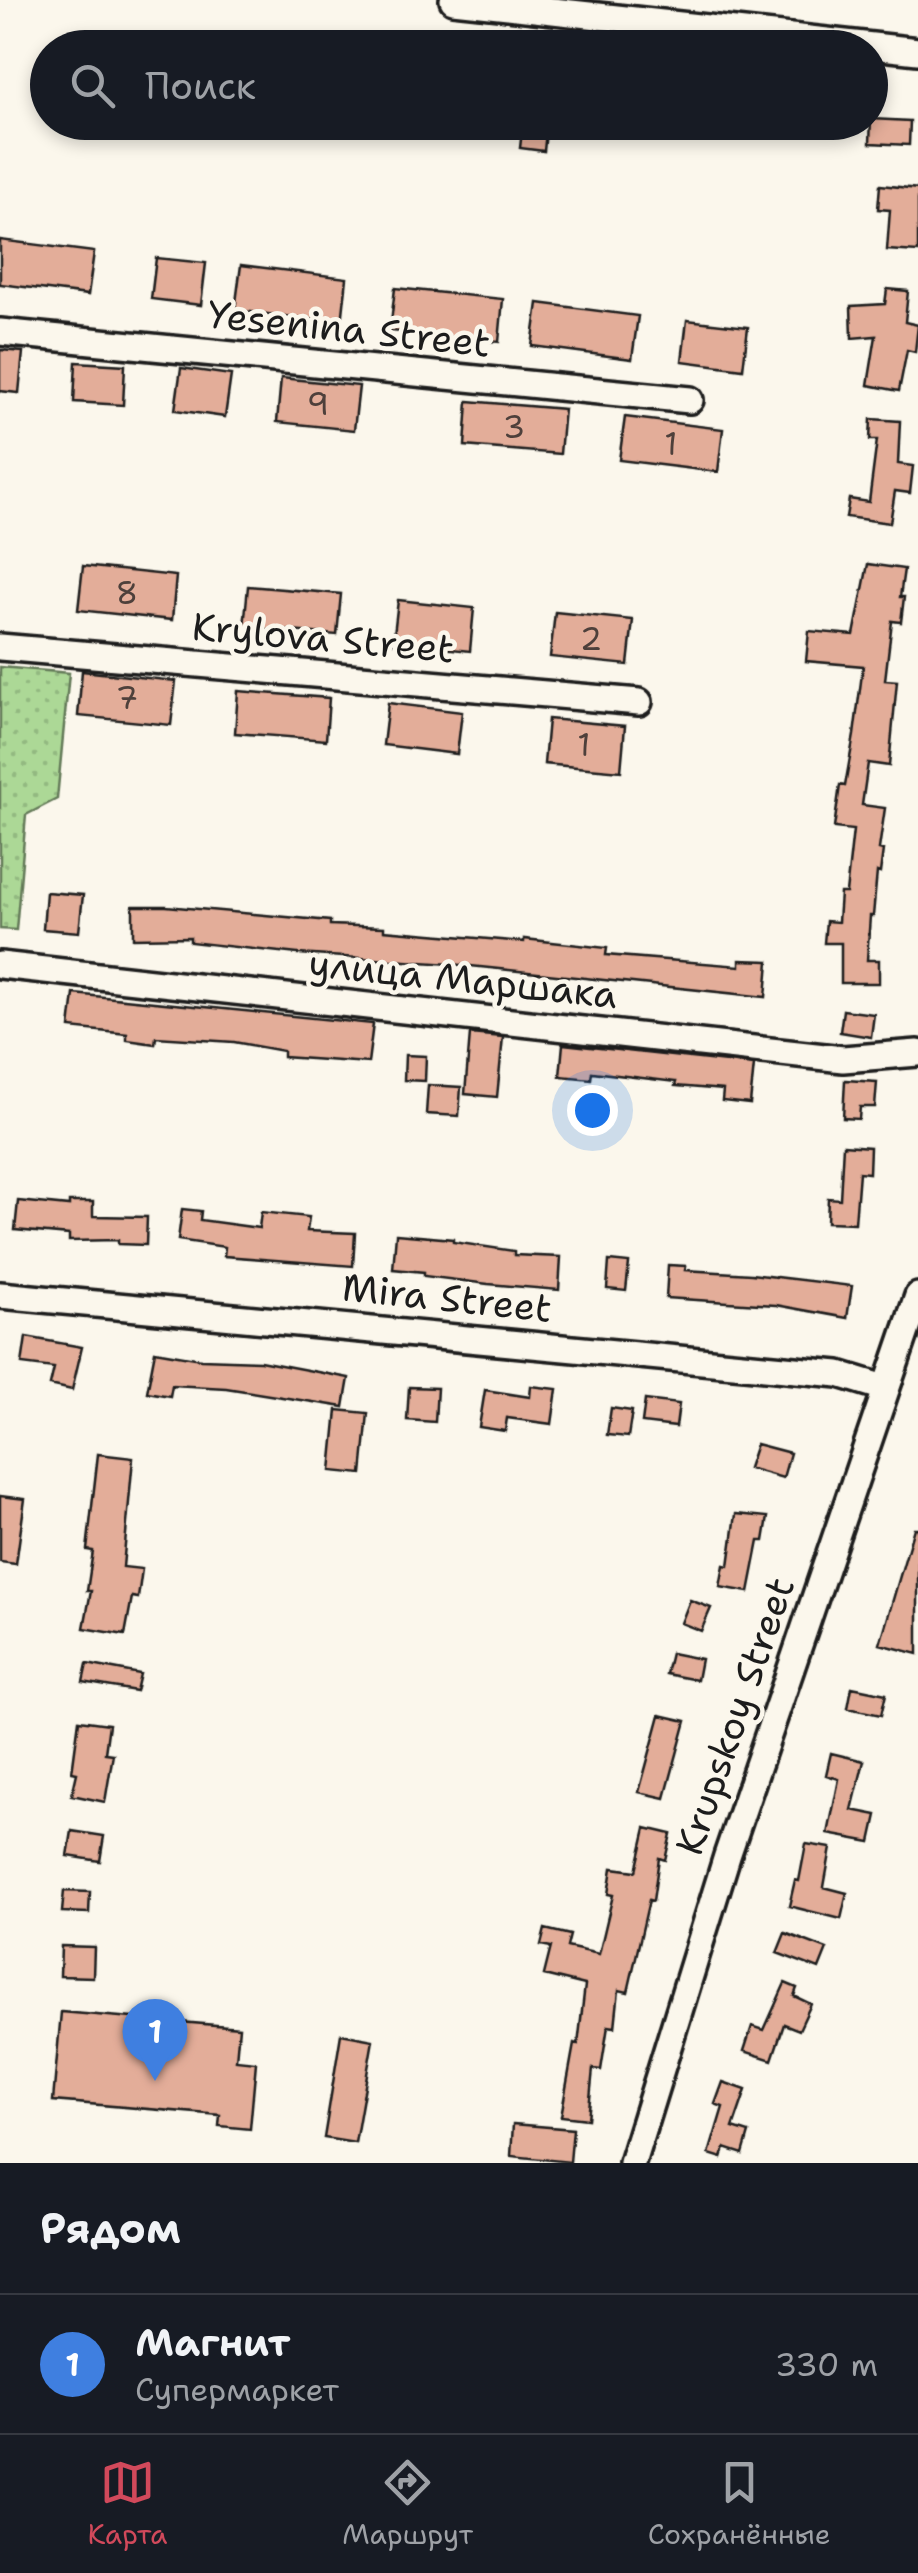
<!DOCTYPE html>
<html lang="ru">
<head>
<meta charset="utf-8">
<style>
  :root { --surface:#171b24; --page:#242831; --text:#f1f3f6; --muted:#9ea1a6; --line:#363941; --accent:#d1495b }
  body { margin:0; font-family:"Shantell Sans",sans-serif; background:var(--page); color:var(--text) }
  .you { position:absolute; left:592px; top:1110px; width:35px; height:35px; margin:-25px; border:8px solid #fff; border-radius:50%; background:#1a73e8; box-shadow:0 0 0 15px #1a73e833 }
  .badge { display:grid; place-items:center; width:65px; height:65px; border-radius:50%; background:var(--accent); color:#fff; font-size:32px; font-weight:700 }
  .pin { position:absolute; translate:-50% -82px; filter:drop-shadow(0 2px 5px #0008) }
  .pin::after { content:''; position:absolute; top:52px; width:35px; height:30px; background:inherit; clip-path:polygon(0 0,100% 0,50% 100%) }
  .list { margin:0; padding:0; list-style:none }
  h2 { display:flex; justify-content:space-between; align-items:center; height:130px; margin:0; padding:0 40px; font-size:42px }
  h2 small { font-size:32px; font-weight:400; color:var(--muted) }
  .list li { display:grid; grid-template-columns:65px 1fr auto; gap:30px; align-items:center; box-sizing:border-box; height:140px; padding:0 40px; border-top:2px solid var(--line) }
  .list b { display:block; font-size:38px; white-space:nowrap }
  .list p { margin:0; font-size:32px; white-space:nowrap; color:var(--muted) }
  .list em { font-size:32px; font-style:normal; color:var(--muted) }
  .icon { flex:none; width:55px; height:55px; fill:none; stroke:currentColor; stroke-width:2; stroke-linecap:round; stroke-linejoin:round }
  .map { position:relative; flex:none; width:918px; height:2163px; overflow:hidden }
  .search { position:absolute; background:var(--surface); box-shadow:0 5px 15px #0003; left:30px; right:30px; top:30px; height:110px; display:flex; align-items:center; gap:25px; box-sizing:border-box; padding:0 35px; border-radius:55px; color:var(--muted); font-size:38px }
  .sheet { height:270px; background:var(--surface) }
  nav { display:flex; justify-content:space-around; align-items:center; box-sizing:border-box; height:140px; border-top:2px solid var(--line); background:var(--surface); font-size:28px; color:var(--muted) }
  nav a { display:grid; justify-items:center; gap:5px }
  nav .on { color:var(--accent) }
  .map>svg:first-child { display:block }
  .grass { fill:url(#grass-dots); stroke:#647a59; stroke-width:2.5 }
  .building { fill:#e3ad99; stroke:#1c1c1c; stroke-width:2.5 }
  .lines { fill:none; stroke-linecap:round; stroke-linejoin:round }
  .minor-casing { stroke:#1c1c1c; stroke-width:32 }
  .minor { stroke:#fbf7ec; stroke-width:25 }
  .labels { text-anchor:middle; stroke-width:9; stroke-linejoin:round; paint-order:stroke }
  .number-label { font-size:32px; fill:#4e403b }
  .street-label { font-size:38px; fill:#1c1c1c; stroke:#fbf7ec }
</style>
</head>
<body>
<div class="map">
<svg width="918" height="2163" viewBox="0 0 918 2163">
  <defs>
    <pattern id="grass-dots" width="8" height="8" patternUnits="userSpaceOnUse" patternTransform="scale(2.5)"><rect width="8" height="8" fill="#acd896"/><path d="M2 2h.1M6 6h.1" fill="none" stroke="#93b981" stroke-width="1.8" stroke-linecap="round"/></pattern>
  </defs>
  <rect width="100%" height="100%" fill="#fbf7ec"/>
  <filter id="ink" filterUnits="userSpaceOnUse"><feTurbulence type="fractalNoise" baseFrequency=".01" numOctaves="2"/><feDisplacementMap in="SourceGraphic" scale="20" xChannelSelector="R" yChannelSelector="G"/><feConvolveMatrix kernelMatrix="1 2 1 2 8 2 1 2 1" color-interpolation-filters="sRGB"/></filter>
  <g filter="url(#ink)">
    <path class="grass" d="M 0,667 L 69,673 L 57,799 L 26,815 L 16,930 L 0,929 Z"/>
    <path class="building" d="M 871,119 L 910,121 L 909,145 L 870,143 Z
      M 523,122 L 547,122 L 544,151 L 520,148 Z
      M 880,185 L 918,189 L 918,252 L 887,250 L 890,210 L 878,209 Z
      M 0,240 L 94,252 L 88,295 L 0,284 Z
      M 156,258 L 206,263 L 201,305 L 151,299 Z
      M 241,265 L 347,278 L 342,323 L 235,310 Z
      M 395,288 L 503,299 L 499,342 L 390,331 Z
      M 887,289 L 908,291 L 905,322 L 918,325 L 915,352 L 907,350 L 899,391 L 868,385 L 876,336 L 852,338 L 851,306 L 885,304 Z
      M 538,303 L 638,316 L 632,359 L 532,346 Z
      M 687,320 L 748,327 L 743,369 L 682,361 Z
      M 0,350 L 23,352 L 19,393 L 0,391 Z
      M 76,362 L 125,365 L 123,405 L 74,402 Z
      M 181,368 L 231,375 L 225,417 L 175,410 Z
      M 281,378 L 359,386 L 354,430 L 277,422 Z
      M 468,401 L 564,409 L 560,454 L 465,446 Z
      M 625,417 L 723,429 L 718,472 L 619,460 Z
      M 871,419 L 900,421 L 898,464 L 913,466 L 910,493 L 895,491 L 890,523 L 846,517 L 849,499 L 869,502 L 877,440 L 870,440 Z
      M 868,564 L 904,569 L 900,597 L 904,597 L 901,622 L 892,621 L 885,680 L 897,681 L 889,766 L 868,763 L 862,805 L 885,808 L 879,849 L 883,850 L 880,873 L 877,872 L 873,916 L 870,916 L 867,960 L 879,960 L 879,983 L 841,983 L 841,943 L 824,943 L 826,921 L 838,922 L 840,893 L 846,893 L 853,830 L 834,828 L 840,785 L 845,786 L 854,735 L 863,666 L 806,661 L 809,631 L 854,635 Z
      M 83,566 L 176,576 L 172,620 L 78,610 Z
      M 248,586 L 341,594 L 337,635 L 244,627 Z
      M 398,600 L 474,608 L 470,651 L 393,643 Z
      M 555,612 L 633,620 L 628,665 L 550,657 Z
      M 82,671 L 176,681 L 171,725 L 78,716 Z
      M 238,691 L 329,698 L 326,740 L 235,733 Z
      M 388,703 L 462,712 L 457,754 L 383,745 Z
      M 548,719 L 625,726 L 621,771 L 544,764 Z
      M 46,892 L 83,895 L 79,932 L 43,929 Z
      M 133,906 L 166,906 L 330,921 L 330,925 L 384,927 L 384,930 L 524,942 L 524,939 L 607,948 L 606,955 L 740,966 L 740,960 L 769,961 L 766,997 L 451,964 L 298,954 L 190,942 L 190,937 L 133,938 Z
      M 74,994 L 373,1024 L 368,1063 L 283,1057 L 283,1051 L 234,1042 L 156,1037 L 155,1044 L 127,1040 L 127,1034 L 70,1028 Z
      M 843,1010 L 874,1014 L 871,1037 L 840,1032 Z
      M 470,1034 L 503,1037 L 497,1097 L 465,1094 Z
      M 563,1044 L 754,1065 L 750,1104 L 722,1101 L 723,1090 L 675,1086 L 676,1082 L 592,1072 L 591,1079 L 560,1076 Z
      M 405,1055 L 426,1056 L 425,1081 L 404,1080 Z
      M 845,1080 L 877,1082 L 875,1107 L 860,1107 L 859,1119 L 843,1118 Z
      M 428,1085 L 461,1087 L 459,1116 L 426,1114 Z
      M 843,1145 L 870,1147 L 869,1173 L 859,1172 L 855,1223 L 827,1222 L 828,1198 L 840,1199 Z
      M 18,1201 L 69,1206 L 69,1202 L 93,1202 L 93,1216 L 147,1217 L 146,1245 L 118,1244 L 118,1240 L 69,1241 L 69,1235 L 15,1230 Z
      M 182,1209 L 201,1211 L 200,1220 L 259,1228 L 261,1212 L 309,1217 L 307,1231 L 355,1233 L 353,1266 L 224,1256 L 225,1247 L 178,1240 Z
      M 396,1234 L 453,1239 L 453,1242 L 514,1251 L 514,1255 L 561,1257 L 559,1290 L 488,1284 L 424,1276 L 424,1272 L 393,1269 Z
      M 609,1261 L 629,1263 L 626,1291 L 607,1289 Z
      M 668,1265 L 686,1266 L 685,1270 L 751,1274 L 852,1286 L 847,1318 L 776,1305 L 666,1298 Z
      M 26,1337 L 82,1347 L 72,1390 L 50,1385 L 54,1368 L 22,1364 Z
      M 155,1351 L 201,1359 L 260,1361 L 349,1378 L 344,1407 L 226,1388 L 172,1385 L 170,1396 L 147,1392 Z
      M 531,1386 L 557,1389 L 552,1424 L 507,1418 L 505,1431 L 479,1427 L 485,1390 L 530,1397 Z
      M 409,1387 L 437,1388 L 435,1422 L 407,1420 Z
      M 645,1400 L 679,1404 L 676,1427 L 642,1423 Z
      M 611,1408 L 632,1411 L 628,1437 L 607,1435 Z
      M 337,1410 L 368,1413 L 362,1474 L 331,1471 Z
      M 756,1444 L 790,1453 L 783,1478 L 748,1468 Z
      M 98,1454 L 133,1458 L 123,1567 L 142,1569 L 138,1598 L 132,1597 L 125,1635 L 84,1628 L 91,1591 L 87,1591 L 93,1551 L 87,1550 Z
      M 0,1496 L 25,1499 L 16,1564 L 0,1562 Z
      M 736,1514 L 768,1517 L 764,1541 L 759,1541 L 749,1592 L 720,1587 L 724,1565 L 729,1566 Z
      M 914,1528 L 918,1528 L 918,1654 L 880,1644 Z
      M 690,1600 L 711,1608 L 701,1631 L 681,1623 Z
      M 671,1653 L 701,1659 L 697,1680 L 666,1674 Z
      M 87,1664 L 140,1674 L 136,1691 L 83,1682 Z
      M 852,1687 L 886,1694 L 881,1715 L 848,1708 Z
      M 660,1715 L 686,1721 L 665,1798 L 639,1792 Z
      M 79,1720 L 109,1724 L 105,1753 L 113,1754 L 105,1802 L 72,1795 L 77,1773 L 72,1772 Z
      M 831,1753 L 864,1761 L 852,1810 L 877,1815 L 871,1842 L 828,1834 L 839,1779 L 826,1775 Z
      M 646,1828 L 671,1834 L 665,1860 L 659,1858 L 653,1901 L 649,1900 L 628,1992 L 619,1990 L 615,2027 L 608,2026 L 601,2070 L 593,2069 L 588,2119 L 561,2116 L 574,2044 L 578,2045 L 585,1985 L 544,1975 L 551,1947 L 541,1945 L 545,1929 L 570,1935 L 567,1947 L 599,1954 L 613,1895 L 608,1894 L 612,1868 L 636,1871 Z
      M 72,1831 L 104,1836 L 100,1861 L 68,1856 Z
      M 806,1844 L 831,1848 L 824,1887 L 847,1893 L 841,1919 L 789,1906 L 795,1880 L 799,1881 Z
      M 64,1891 L 90,1892 L 89,1913 L 62,1912 Z
      M 785,1933 L 827,1949 L 819,1969 L 777,1953 Z
      M 61,1946 L 94,1947 L 93,1977 L 60,1976 Z
      M 785,1983 L 797,1988 L 794,1996 L 811,2004 L 799,2030 L 784,2024 L 772,2060 L 744,2051 L 752,2026 L 764,2030 Z
      M 61,2012 L 239,2027 L 236,2060 L 256,2062 L 250,2129 L 219,2126 L 220,2115 L 53,2101 Z
      M 341,2034 L 373,2040 L 355,2143 L 324,2138 Z
      M 723,2082 L 746,2090 L 733,2128 L 749,2133 L 743,2154 L 725,2148 L 722,2158 L 709,2154 L 723,2107 L 715,2104 Z
      M 513,2124 L 573,2129 L 570,2162 L 511,2156 Z"/>
    <g class="lines">
      <g class="minor-casing">
        <path id="minor" d="M 453,0 L 918,51
          M 0,332 L 690,400
          M 0,647 L 639,702
          M 0,965 L 843,1059 L 918,1053
          M 0,1295 L 839,1374 L 885,1388
          M 632,2163 L 727,1856 L 918,1296"/>
      </g>
      <use href="#minor" class="minor"/>
    </g>
  </g>
  <g class="labels">
    <g class="number-label">
      <text x="318" y="415">9</text>
      <text x="514" y="438">3</text>
      <text x="671" y="455">1</text>
      <text x="127" y="604">8</text>
      <text x="591" y="650">2</text>
      <text x="127" y="709">7</text>
      <text x="584" y="756">1</text>
    </g>
    <g class="street-label">
      <text transform="translate(349 329) rotate(6)" y="13">Yesenina Street</text>
      <text transform="translate(323 638) rotate(5)" y="13">Krylova Street</text>
      <text transform="translate(463 979) rotate(6)" y="13">улица Маршака</text>
      <text transform="translate(447 1298) rotate(6)" y="13">Mira Street</text>
      <text transform="translate(735 1716) rotate(-71)" y="13">Krupskoy Street</text>
    </g>
  </g>
</svg>
<div class="you"></div>
<div class="pin badge" style="left:155px;top:2081px;background:#3f7fe0">1</div>
<div class="search"><svg class="icon" aria-label="search" viewBox="0 0 24 24"><circle cx="10" cy="10" r="6"/><path d="M15 15l6 6"/></svg>Поиск</div>
</div>
<section class="sheet">
<h2>Рядом<small></small></h2>
<ul class="list">
<li><span class="badge" style="background:#3f7fe0">1</span><div><b>Магнит</b><p>Супермаркет</p></div><em>330 m</em></li>
</ul>
</section>
<nav>
<a class="on"><svg class="icon" aria-label="map" viewBox="0 0 24 24"><path d="M3 6l6-2 6 2 6-2v14l-6 2-6-2-6 2zM9 4v14M15 6v14"/></svg>Карта</a>
<a><svg class="icon" aria-label="directions" viewBox="0 0 24 24"><path d="M12 3l9 9-9 9-9-9zM9 14v-3h6M13 9l2 2-2 2"/></svg>Маршрут</a>
<a><svg class="icon" aria-label="saved" viewBox="0 0 24 24"><path d="M7 4h10v16l-5-4-5 4z"/></svg>Сохранённые</a>
</nav>
</body>
</html>
